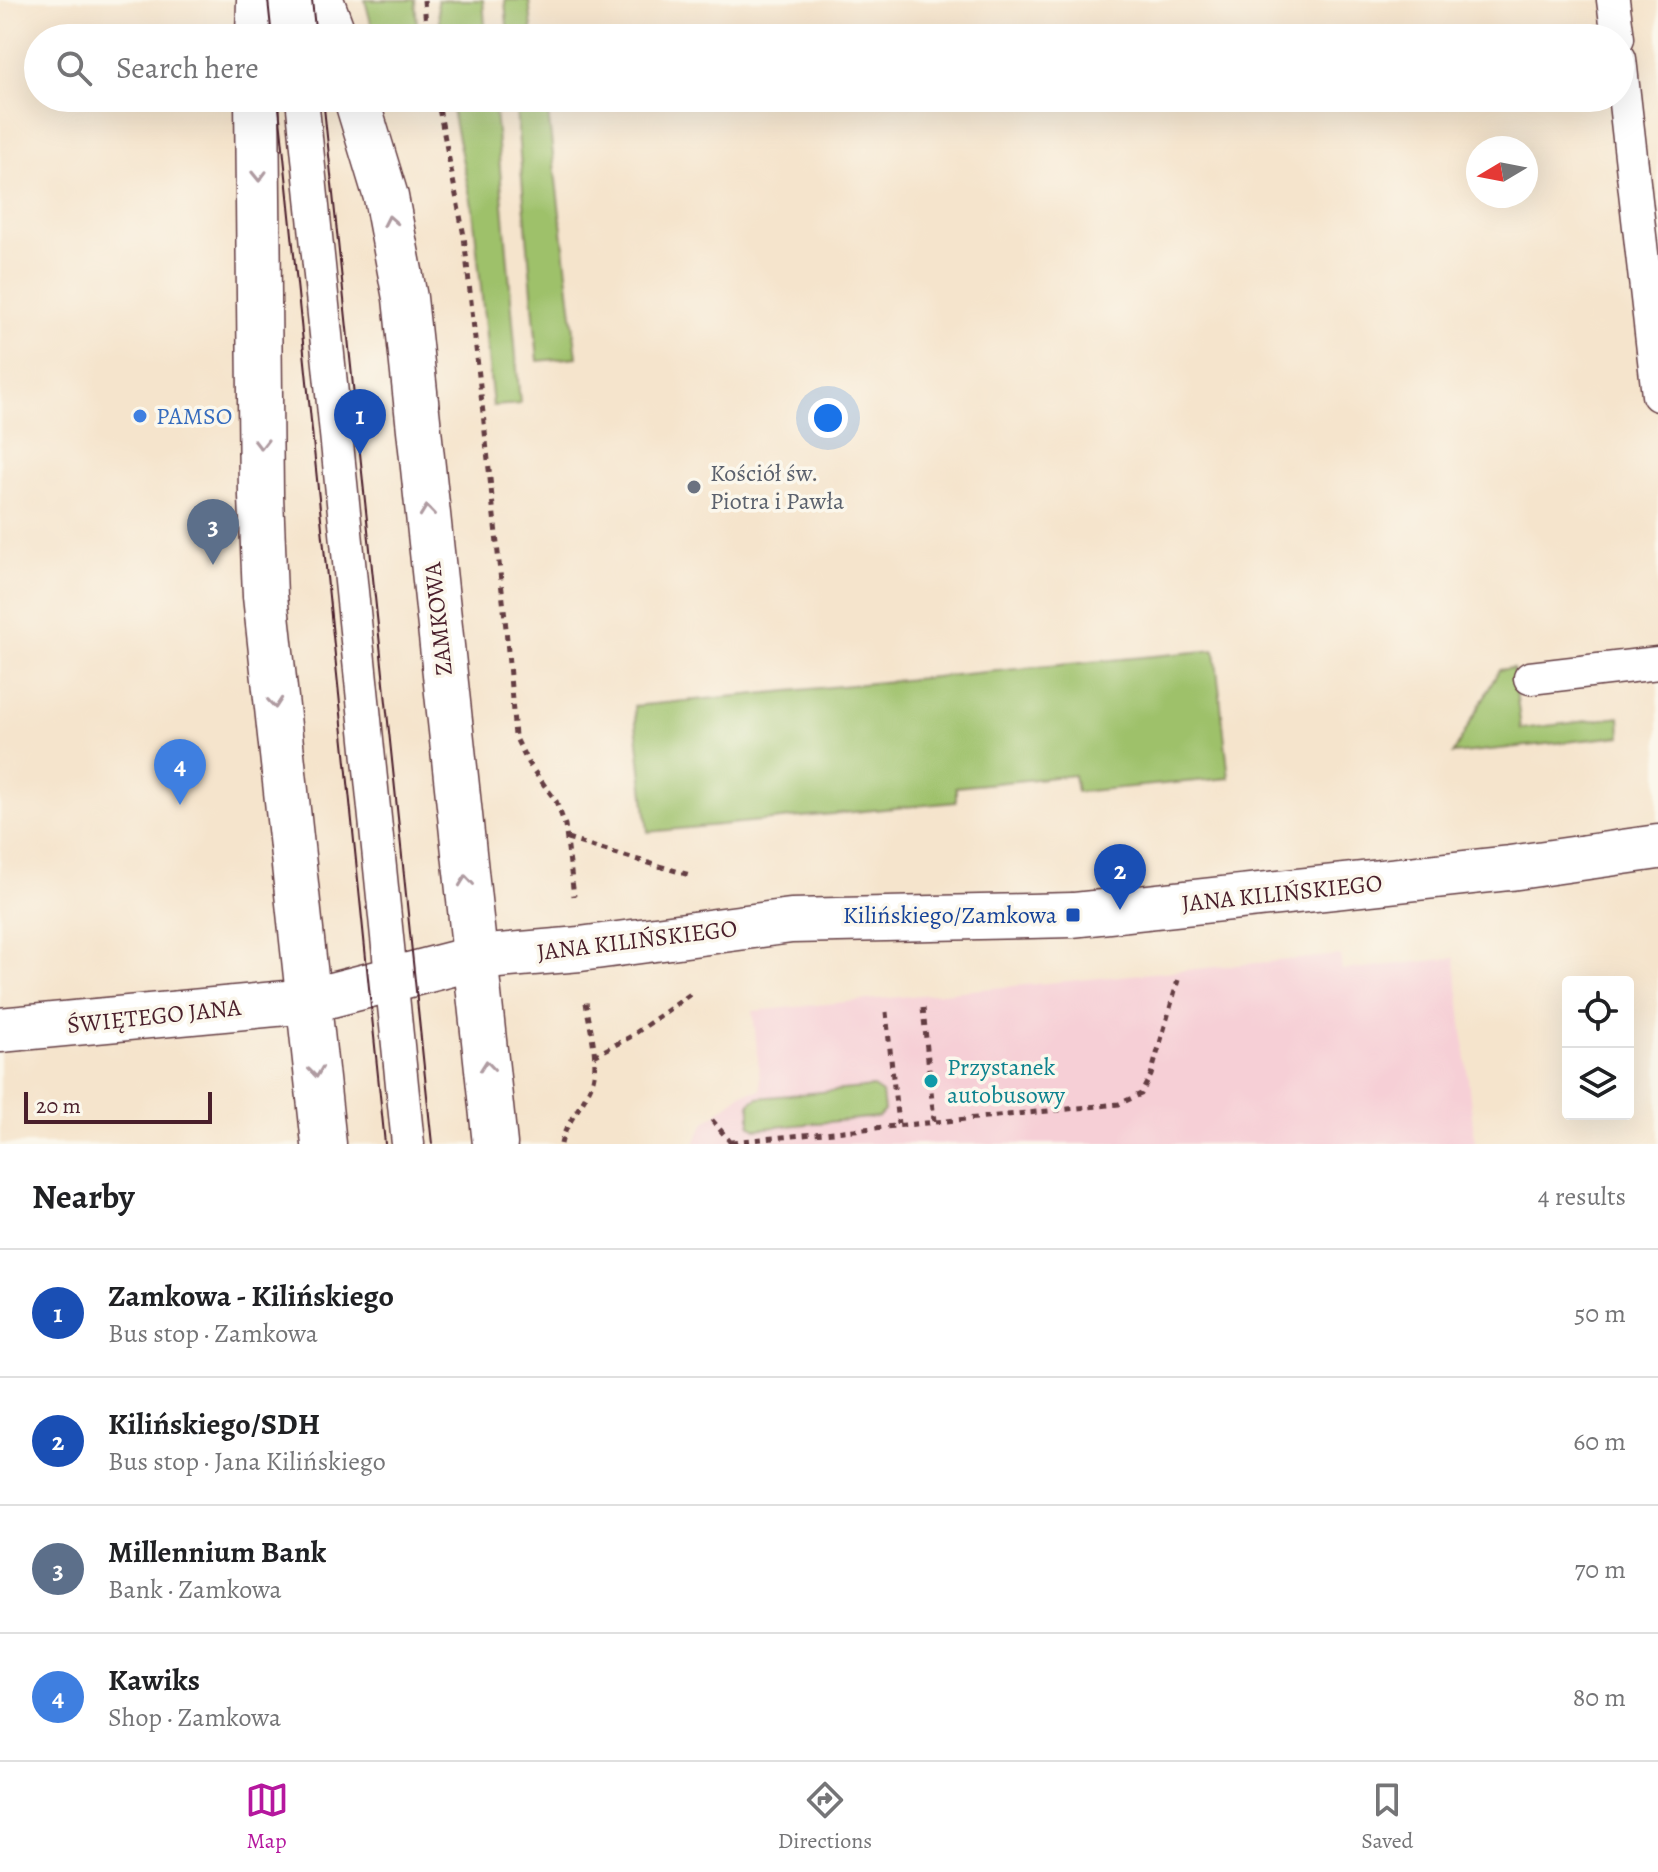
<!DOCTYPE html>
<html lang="en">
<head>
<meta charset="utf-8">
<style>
  :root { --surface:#fff; --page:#f6f6f6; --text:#202124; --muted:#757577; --line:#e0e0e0; --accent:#b5179e }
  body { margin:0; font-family:Alegreya,serif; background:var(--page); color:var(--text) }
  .controls { position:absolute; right:24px; bottom:24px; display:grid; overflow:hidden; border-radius:8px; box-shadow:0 8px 32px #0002 }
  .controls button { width:72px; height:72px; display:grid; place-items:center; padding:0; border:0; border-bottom:2px solid var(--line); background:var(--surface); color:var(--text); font:40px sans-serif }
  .compass { position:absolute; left:1466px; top:136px; width:72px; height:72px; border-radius:50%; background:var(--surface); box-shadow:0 8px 32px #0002; rotate:260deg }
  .scale { position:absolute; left:24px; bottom:20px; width:188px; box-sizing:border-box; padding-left:8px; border:4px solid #4a1f2b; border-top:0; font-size:22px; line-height:28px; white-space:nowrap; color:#4a1f2b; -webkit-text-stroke:6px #fbf7ec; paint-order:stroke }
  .you { position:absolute; left:828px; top:418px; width:28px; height:28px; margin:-20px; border:6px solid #fff; border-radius:50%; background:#1a73e8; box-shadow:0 0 0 12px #1a73e833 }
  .badge { display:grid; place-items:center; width:52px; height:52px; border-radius:50%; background:var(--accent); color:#fff; font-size:26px; font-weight:700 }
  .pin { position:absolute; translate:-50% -66px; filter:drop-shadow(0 2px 4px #0008) }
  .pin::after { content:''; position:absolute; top:42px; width:28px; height:24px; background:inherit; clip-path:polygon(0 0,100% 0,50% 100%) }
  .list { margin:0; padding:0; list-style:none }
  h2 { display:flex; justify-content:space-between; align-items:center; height:104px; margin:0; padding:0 32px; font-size:34px }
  h2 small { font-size:26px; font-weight:400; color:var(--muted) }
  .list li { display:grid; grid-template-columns:52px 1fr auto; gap:24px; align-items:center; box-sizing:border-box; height:128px; padding:0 32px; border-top:2px solid var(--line) }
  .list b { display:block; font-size:30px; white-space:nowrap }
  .list p { margin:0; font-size:26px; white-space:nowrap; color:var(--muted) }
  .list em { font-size:26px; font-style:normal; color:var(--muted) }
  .icon { flex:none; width:44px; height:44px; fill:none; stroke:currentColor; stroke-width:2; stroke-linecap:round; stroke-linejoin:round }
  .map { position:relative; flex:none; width:1658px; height:1144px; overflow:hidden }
  .search { position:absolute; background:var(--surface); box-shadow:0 8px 32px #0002; left:24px; right:24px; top:24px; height:88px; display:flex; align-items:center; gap:20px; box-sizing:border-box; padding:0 28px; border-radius:44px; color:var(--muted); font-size:30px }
  .sheet { height:616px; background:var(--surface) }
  nav { display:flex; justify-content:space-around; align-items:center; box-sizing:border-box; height:112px; border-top:2px solid var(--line); background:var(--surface); font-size:22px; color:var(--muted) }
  nav a { display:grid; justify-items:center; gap:4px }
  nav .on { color:var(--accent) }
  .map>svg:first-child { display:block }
  .built { fill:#f6cfd6 }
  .green { fill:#9ec16b; stroke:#74704b; stroke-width:2 }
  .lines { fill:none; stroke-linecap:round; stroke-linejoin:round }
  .service-casing { stroke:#643d43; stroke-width:35 }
  .tertiary-casing { stroke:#643d43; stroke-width:47 }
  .secondary-casing { stroke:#643d43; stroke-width:47 }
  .path { stroke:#643d43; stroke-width:5; stroke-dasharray:6 6; stroke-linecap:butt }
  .service { stroke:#fff; stroke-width:32 }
  .tertiary { stroke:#fff; stroke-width:44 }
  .secondary { stroke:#fff; stroke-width:44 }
  .tram { stroke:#4a1f2b; stroke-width:2 }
  .oneway { stroke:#ae9aa0 }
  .shop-dot { fill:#3f7fe0; stroke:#fbf7ec; stroke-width:3 }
  .worship-dot { fill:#6b7280; stroke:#fbf7ec; stroke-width:3 }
  .transit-dot { fill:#1a4fb4; stroke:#fbf7ec; stroke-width:3 }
  .culture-dot { fill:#0f9aa8; stroke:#fbf7ec; stroke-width:3 }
  .labels { text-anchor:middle; stroke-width:7; stroke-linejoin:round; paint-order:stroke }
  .shop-label { font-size:24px; fill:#366cbe; stroke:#fbf7ec; text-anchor:start }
  .worship-label { font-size:24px; fill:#5b616d; stroke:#fbf7ec; text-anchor:start }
  .street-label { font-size:24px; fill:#4a1f2b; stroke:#fbf7ec }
  .transit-label { font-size:24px; fill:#164399; stroke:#fbf7ec; text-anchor:end }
  .culture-label { font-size:24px; fill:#0d838f; stroke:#fbf7ec; text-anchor:start }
</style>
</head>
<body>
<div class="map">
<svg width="1658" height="1144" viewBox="0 0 1658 1144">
  <rect width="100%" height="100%" fill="#fbf7ec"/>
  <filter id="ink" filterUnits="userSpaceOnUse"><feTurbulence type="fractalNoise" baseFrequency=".0125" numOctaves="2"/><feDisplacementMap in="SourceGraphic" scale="16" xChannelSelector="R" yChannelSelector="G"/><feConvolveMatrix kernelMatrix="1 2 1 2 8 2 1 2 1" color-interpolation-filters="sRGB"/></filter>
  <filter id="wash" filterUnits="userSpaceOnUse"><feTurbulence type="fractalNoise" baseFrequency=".006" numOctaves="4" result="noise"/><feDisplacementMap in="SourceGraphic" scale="32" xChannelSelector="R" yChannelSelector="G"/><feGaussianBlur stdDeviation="1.8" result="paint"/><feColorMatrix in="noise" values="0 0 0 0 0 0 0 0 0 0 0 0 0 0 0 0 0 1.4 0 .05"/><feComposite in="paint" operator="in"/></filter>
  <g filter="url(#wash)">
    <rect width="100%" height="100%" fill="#f5e4cc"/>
    <path class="built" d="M 1340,955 L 1342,970 L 1455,958 L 1475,1144 L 694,1144 L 705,1122 L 743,1093 L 761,1090 L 753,1011 Z"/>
    <path class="green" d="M 365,0 L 415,0 L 418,38 L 375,38 Z
      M 437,0 L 483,0 L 486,38 L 441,38 Z
      M 505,0 L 529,0 L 533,38 L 508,38 Z
      M 494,98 L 520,404 L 493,406 L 473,210 L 451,106 Z
      M 547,104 L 577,357 L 538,361 L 516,110 Z
      M 1215,650 L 1229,778 L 1077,792 L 1074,775 L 956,787 L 956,802 L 648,832 L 634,706 Z
      M 1513,668 L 1521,729 L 1620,717 L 1621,736 L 1453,754 L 1499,670 Z
      M 873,1087 L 882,1093 L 884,1111 L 878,1117 L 756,1129 L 750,1125 L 750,1103 L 758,1098 Z"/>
  </g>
  <g filter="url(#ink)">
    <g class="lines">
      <g class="service-casing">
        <path id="service" d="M 293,0 L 296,38
          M 1613,0 L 1618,38
          M 1620,59 L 1658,395
          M 302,98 L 408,1144
          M 1530,678 L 1658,663"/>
      </g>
      <g class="tertiary-casing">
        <path id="tertiary" d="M 321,0 L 335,38
          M 258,38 L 259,0
          M 257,98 L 261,496 L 265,596 L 324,1144
          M 356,98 L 386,197 L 405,298 L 495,1144"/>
      </g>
      <g class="secondary-casing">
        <path id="secondary" d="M 0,1030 L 308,1001 L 475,958 L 580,949 L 791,921 L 1073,915 L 1510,868 L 1658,847"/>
      </g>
      <path class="path" d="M 424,0 L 427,38
        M 437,98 L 464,236 L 506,628 L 515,736 L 528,763 L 556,801 L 565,825 L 574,896
        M 567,839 L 693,876
        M 923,1008 L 934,1121
        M 886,1012 L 898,1124
        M 594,1056 L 630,1037 L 692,993
        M 712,1120 L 732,1144
        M 732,1142 L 1119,1104 L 1141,1094 L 1151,1075 L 1178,980
        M 561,1144 C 566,1121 584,1105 592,1083 C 600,1060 589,1025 586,1002"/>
      <use href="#service" class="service"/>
      <use href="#tertiary" class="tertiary"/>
      <use href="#secondary" class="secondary"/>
      <path class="tram" d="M 268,0 L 272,38
        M 312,0 L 316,38
        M 278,98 L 385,1144
        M 323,98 L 432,1144"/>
    </g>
    <defs><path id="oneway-chevron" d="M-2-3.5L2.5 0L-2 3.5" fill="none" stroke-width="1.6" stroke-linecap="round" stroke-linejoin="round" transform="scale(2)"/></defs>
    <g class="oneway">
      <use href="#oneway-chevron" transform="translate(259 176) rotate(89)"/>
      <use href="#oneway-chevron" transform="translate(390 221) rotate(-101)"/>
      <use href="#oneway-chevron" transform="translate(261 444) rotate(90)"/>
      <use href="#oneway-chevron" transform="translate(427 511) rotate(-96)"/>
      <use href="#oneway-chevron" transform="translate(275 703) rotate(85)"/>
      <use href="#oneway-chevron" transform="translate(466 881) rotate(-96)"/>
      <use href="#oneway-chevron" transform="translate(487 1066) rotate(-96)"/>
      <use href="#oneway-chevron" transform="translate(316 1072) rotate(83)"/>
    </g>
  </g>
  <circle class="shop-dot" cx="140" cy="416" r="8"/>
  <circle class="worship-dot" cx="694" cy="487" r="8"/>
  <rect class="transit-dot" x="1065" y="907" width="16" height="16" rx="4"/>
  <circle class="culture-dot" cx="931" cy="1081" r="8"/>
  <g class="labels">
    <g class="shop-label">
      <text x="156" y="424">PAMSO</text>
    </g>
    <g class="worship-label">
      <text x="710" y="481">Kościół św.<tspan x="710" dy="28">Piotra i Pawła</tspan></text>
    </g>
    <g class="street-label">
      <text transform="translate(438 619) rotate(-96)" y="8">ZAMKOWA</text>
      <text transform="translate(1282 893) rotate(-6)" y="8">JANA KILIŃSKIEGO</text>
      <text transform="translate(637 940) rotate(-7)" y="8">JANA KILIŃSKIEGO</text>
      <text transform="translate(154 1016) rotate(-6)" y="8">ŚWIĘTEGO JANA</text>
    </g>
    <g class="transit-label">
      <text x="1057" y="923">Kilińskiego/Zamkowa</text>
    </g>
    <g class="culture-label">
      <text x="947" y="1075">Przystanek<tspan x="947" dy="28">autobusowy</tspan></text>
    </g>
  </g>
</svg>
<div class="controls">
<button><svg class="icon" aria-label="locate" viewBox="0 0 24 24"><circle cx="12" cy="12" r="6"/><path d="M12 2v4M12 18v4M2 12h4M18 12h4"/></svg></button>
<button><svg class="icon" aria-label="layers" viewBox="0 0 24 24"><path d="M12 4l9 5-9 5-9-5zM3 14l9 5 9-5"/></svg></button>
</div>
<svg class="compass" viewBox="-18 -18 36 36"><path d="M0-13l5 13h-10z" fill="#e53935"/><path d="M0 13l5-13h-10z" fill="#757577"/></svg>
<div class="scale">20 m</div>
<div class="you"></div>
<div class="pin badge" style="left:360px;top:455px;background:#1a4fb4">1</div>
<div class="pin badge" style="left:1120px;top:910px;background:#1a4fb4">2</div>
<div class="pin badge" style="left:213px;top:565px;background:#5c6f8a">3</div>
<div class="pin badge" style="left:180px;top:805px;background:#3f7fe0">4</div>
<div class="search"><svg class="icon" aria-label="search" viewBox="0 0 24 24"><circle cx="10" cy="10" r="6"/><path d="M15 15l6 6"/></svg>Search here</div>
</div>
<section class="sheet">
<h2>Nearby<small>4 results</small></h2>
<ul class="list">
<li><span class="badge" style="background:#1a4fb4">1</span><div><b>Zamkowa - Kilińskiego</b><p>Bus stop · Zamkowa</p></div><em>50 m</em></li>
<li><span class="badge" style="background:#1a4fb4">2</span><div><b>Kilińskiego/SDH</b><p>Bus stop · Jana Kilińskiego</p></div><em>60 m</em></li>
<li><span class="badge" style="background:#5c6f8a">3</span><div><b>Millennium Bank</b><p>Bank · Zamkowa</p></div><em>70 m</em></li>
<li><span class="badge" style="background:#3f7fe0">4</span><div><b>Kawiks</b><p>Shop · Zamkowa</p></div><em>80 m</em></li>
</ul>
</section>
<nav>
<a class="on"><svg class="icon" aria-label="map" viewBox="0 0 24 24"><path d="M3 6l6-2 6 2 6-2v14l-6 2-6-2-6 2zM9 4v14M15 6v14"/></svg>Map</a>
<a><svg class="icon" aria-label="directions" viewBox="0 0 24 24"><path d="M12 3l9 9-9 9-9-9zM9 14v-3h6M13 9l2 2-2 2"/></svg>Directions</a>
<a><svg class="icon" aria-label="saved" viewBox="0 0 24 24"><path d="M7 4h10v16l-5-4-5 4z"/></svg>Saved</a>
</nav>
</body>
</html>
